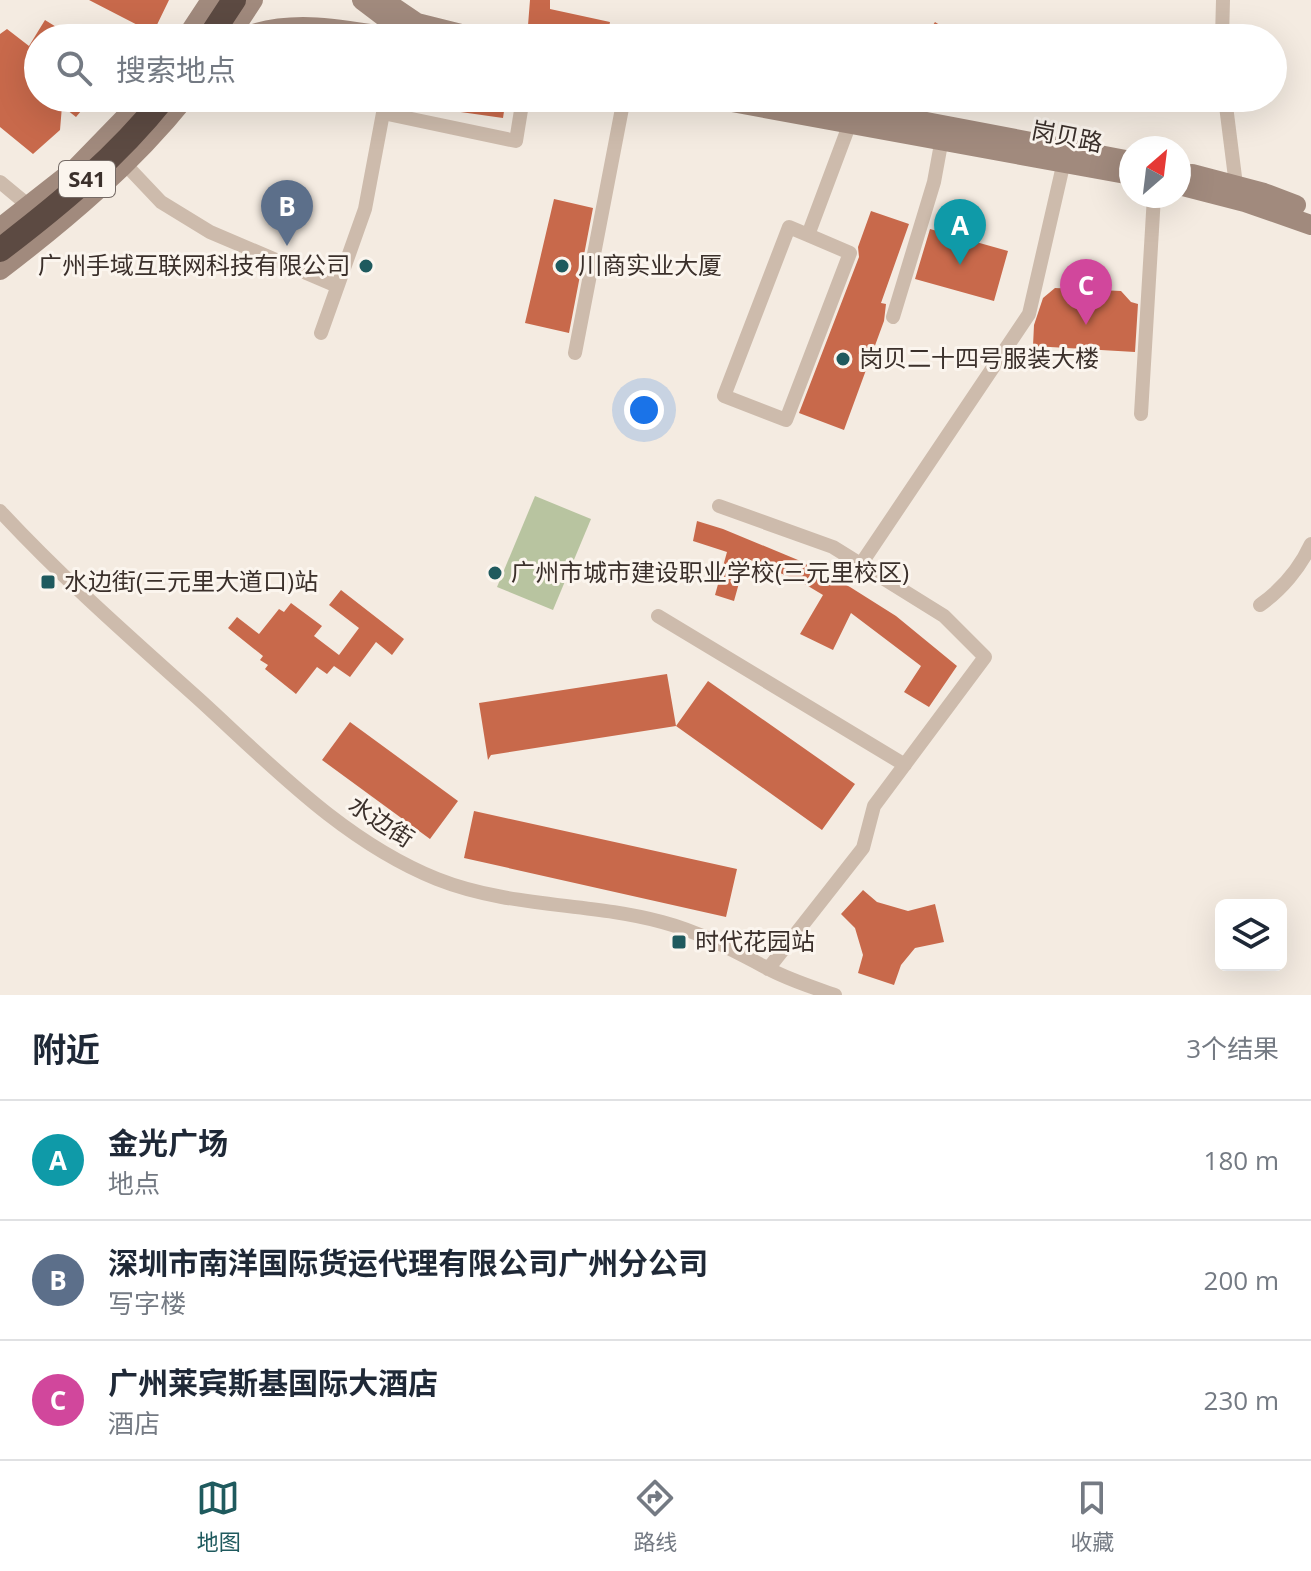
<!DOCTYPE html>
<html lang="zh">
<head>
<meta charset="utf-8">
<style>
  :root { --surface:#fff; --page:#f2f2f3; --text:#1f2937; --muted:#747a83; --line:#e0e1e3; --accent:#1f5a5e }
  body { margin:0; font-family:"Open Sans","Noto Sans SC",sans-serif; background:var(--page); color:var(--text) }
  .controls { position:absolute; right:24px; bottom:24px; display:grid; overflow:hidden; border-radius:12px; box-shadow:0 8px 32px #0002 }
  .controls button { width:72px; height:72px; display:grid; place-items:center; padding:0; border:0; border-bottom:2px solid var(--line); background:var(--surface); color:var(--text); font:40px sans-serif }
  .compass { position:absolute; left:1119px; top:136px; width:72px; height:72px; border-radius:50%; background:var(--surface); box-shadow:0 8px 32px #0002; rotate:28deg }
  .you { position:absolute; left:644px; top:410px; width:28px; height:28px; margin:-20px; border:6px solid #fff; border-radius:50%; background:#1a73e8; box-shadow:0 0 0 12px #1a73e833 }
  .badge { display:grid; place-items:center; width:52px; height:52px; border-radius:50%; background:var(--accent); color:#fff; font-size:26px; font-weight:700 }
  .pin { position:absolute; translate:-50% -66px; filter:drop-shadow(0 2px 4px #0008) }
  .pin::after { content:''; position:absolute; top:42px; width:28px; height:24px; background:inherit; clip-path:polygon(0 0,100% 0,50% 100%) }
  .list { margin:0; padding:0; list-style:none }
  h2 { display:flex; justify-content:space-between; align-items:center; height:104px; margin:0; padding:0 32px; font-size:34px }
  h2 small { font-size:26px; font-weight:400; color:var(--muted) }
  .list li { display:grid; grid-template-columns:52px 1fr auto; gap:24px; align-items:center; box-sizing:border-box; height:120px; padding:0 32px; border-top:2px solid var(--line) }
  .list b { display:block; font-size:30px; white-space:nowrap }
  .list p { margin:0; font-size:26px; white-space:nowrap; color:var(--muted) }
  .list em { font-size:26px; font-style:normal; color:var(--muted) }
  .icon { flex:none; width:44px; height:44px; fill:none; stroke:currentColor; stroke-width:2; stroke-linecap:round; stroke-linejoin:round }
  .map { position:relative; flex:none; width:1311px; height:995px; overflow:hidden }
  .search { position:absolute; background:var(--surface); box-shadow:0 8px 32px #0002; left:24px; right:24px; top:24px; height:88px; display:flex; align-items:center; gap:20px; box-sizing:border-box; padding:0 28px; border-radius:44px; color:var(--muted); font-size:30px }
  .sheet { height:464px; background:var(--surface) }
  nav { display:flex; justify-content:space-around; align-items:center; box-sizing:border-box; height:112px; border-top:2px solid var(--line); background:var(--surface); font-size:22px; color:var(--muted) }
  nav a { display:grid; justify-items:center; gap:4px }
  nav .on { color:var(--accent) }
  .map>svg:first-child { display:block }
  .green { fill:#b8c4a0 }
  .building { fill:#c8694b }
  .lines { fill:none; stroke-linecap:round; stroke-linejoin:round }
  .street { stroke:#cdbbac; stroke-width:14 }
  .secondary { stroke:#a18a7d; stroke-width:20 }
  .highway { stroke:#5c4a42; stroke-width:24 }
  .poi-dot { fill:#1f5a5e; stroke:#fbf5ee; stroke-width:3 }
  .labels { text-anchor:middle; stroke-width:6; stroke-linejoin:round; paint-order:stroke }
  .shield { fill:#fbf5ee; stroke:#756b66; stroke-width:2 }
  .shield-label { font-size:22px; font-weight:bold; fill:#3b302b }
  .street-label { font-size:24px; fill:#3b302b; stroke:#fbf5ee }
  .poi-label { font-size:24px; fill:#3b302b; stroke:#fbf5ee; text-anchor:start }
</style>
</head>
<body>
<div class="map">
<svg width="1311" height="995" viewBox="0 0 1311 995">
  <rect width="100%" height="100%" fill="#f4ebe1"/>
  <path class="green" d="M 535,496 L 591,519 L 553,610 L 497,587 Z"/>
  <path class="building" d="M 89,0 L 169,0 L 153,33 Z
    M 530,0 L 550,0 L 550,9 L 610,22 L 607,38 L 527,38 Z
    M 45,20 L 74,38 L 38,38 L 38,98 L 92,98 L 76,117 L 62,106 L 60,130 L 33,154 L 0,127 L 0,34 L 7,29 L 29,46 Z
    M 935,22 L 960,38 L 924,38 Z
    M 405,98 L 506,98 L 503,118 L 404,104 Z
    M 554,199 L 593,208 L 569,333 L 525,323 Z
    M 871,211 L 909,224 L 881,303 L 886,304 L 884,321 L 844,430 L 799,413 L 859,257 L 858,247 Z
    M 930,229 L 1008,251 L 994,301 L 915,279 Z
    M 1055,288 L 1121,291 L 1131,302 L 1138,304 L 1135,352 L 1033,346 L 1034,325 L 1043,298 Z
    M 697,521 L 723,529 L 798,560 L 850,587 L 896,616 L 957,666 L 929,707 L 904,692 L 921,666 L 851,613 L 833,650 L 800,634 L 823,595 L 803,583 L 746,558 L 734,601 L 715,595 L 727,552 L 693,541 Z
    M 341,590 L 404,639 L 392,655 L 376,642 L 350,677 L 334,666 L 327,674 L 317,667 L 296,694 L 265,669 L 268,665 L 260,660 L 263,656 L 228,628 L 237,617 L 259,634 L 279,609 L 284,612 L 291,603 L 322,626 L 314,636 L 339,655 L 359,628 L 329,605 Z
    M 667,674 L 676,726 L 491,755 L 488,760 L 479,703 Z
    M 708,681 L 855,784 L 822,830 L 676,726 Z
    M 350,722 L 458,801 L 430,839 L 322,760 Z
    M 474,811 L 737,869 L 726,917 L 464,858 Z
    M 863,890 L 877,902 L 908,911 L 935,904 L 944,942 L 915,948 L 901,965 L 894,985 L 858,973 L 863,955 L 855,928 L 841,914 Z"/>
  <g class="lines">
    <path class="street" d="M 1222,38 L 1223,0
      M 1225,98 L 1237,193
      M 125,164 L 161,202 L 210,232 L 337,286
      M 0,182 L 29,206
      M 808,235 L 789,227 L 724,396 L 786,420 L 850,253 L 808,235 L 850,123
      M 893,317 L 934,182 L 943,133
      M 321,333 L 365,209 L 383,113 L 516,141 L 523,98
      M 575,353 L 624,98
      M 1141,414 L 1154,196
      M 719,506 L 833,547 L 944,616 L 985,657 L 874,806 L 863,848 L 768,969
      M 0,511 C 63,579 133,640 202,702 C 274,768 345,842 437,879 C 510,908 588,902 662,922 C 700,932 733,950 767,968 C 789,980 812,987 835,995
      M 861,564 L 1029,314 L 1065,157
      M 1260,605 C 1281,590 1300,568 1311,544
      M 658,616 L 905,765"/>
    <path class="secondary" d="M 362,0 L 391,22
      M 383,0 L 417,23 L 477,38
      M 186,38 L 211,0
      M 228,38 L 253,0
      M 242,38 C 290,18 345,30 395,38
      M 710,98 L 1131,175
      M 800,98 L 1131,161
      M 1192,174 L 1264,193 L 1296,205
      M 1179,185 L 1245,202 L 1311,225
      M 0,228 L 75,169 L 144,98
      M 0,270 C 67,219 132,164 185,98"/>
    <path class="highway" d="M 209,38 L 234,0
      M 0,250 C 59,205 117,157 164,98"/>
  </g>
  <g class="poi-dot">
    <circle cx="366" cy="266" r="8"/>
    <circle cx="562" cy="266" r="8"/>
    <circle cx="843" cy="359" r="8"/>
    <circle cx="495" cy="573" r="8"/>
    <rect x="40" y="574" width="16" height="16" rx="4"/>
    <rect x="671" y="934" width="16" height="16" rx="4"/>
  </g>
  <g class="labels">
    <rect class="shield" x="59" y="161" width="56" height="36" rx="6"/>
    <g class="shield-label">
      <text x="87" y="187">S41</text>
    </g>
    <g class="street-label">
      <text transform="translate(1067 137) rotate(11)" y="8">岗贝路</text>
      <text transform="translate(381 822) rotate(33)" y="8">水边街</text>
    </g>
    <g class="poi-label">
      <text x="350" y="274" text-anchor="end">广州手域互联网科技有限公司</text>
      <text x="578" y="274">川商实业大厦</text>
      <text x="859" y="367">岗贝二十四号服装大楼</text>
      <text x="511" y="581">广州市城市建设职业学校(三元里校区)</text>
      <text x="64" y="590">水边街(三元里大道口)站</text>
      <text x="695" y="950">时代花园站</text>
    </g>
  </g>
</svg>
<div class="controls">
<button><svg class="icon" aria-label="layers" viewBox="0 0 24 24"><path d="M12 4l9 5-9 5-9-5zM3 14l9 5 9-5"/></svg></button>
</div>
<svg class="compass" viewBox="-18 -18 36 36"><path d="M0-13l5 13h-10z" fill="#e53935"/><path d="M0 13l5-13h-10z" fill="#747a83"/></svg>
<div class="you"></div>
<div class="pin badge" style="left:960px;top:265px;background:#0f9aa8">A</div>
<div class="pin badge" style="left:287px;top:246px;background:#5c6f8a">B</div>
<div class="pin badge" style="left:1086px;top:325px;background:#d1479c">C</div>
<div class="search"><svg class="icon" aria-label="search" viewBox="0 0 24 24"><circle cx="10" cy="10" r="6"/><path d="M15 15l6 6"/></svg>搜索地点</div>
</div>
<section class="sheet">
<h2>附近<small>3个结果</small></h2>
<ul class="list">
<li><span class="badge" style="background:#0f9aa8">A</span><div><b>金光广场</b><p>地点</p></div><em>180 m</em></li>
<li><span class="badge" style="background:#5c6f8a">B</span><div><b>深圳市南洋国际货运代理有限公司广州分公司</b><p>写字楼</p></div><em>200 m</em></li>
<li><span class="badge" style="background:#d1479c">C</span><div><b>广州莱宾斯基国际大酒店</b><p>酒店</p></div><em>230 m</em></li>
</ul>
</section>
<nav>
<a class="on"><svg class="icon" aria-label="map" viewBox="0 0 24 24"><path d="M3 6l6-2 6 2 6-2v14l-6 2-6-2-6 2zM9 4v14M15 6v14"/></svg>地图</a>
<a><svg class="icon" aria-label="directions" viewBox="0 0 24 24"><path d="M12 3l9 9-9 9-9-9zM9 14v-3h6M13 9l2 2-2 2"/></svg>路线</a>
<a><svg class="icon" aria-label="saved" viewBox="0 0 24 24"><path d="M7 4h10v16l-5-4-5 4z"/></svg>收藏</a>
</nav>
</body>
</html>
